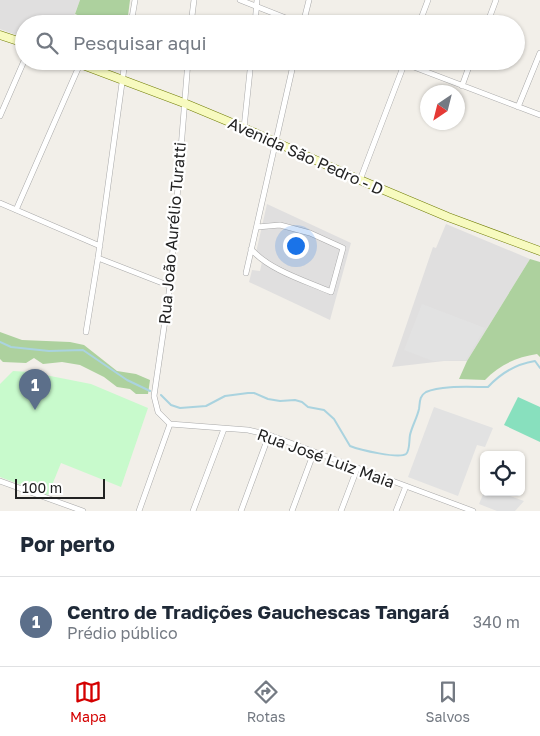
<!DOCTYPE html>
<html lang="pt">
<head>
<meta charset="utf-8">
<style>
  :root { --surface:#fff; --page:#f2f2f3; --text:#1f2937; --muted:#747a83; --line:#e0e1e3; --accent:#d40000 }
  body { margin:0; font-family:"Golos Text",sans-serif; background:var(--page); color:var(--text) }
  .controls { position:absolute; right:15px; bottom:15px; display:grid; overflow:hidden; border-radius:8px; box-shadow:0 1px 4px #0004 }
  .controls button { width:45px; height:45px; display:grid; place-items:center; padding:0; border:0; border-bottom:1px solid var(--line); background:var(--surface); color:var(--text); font:25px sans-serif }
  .compass { position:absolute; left:420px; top:85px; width:45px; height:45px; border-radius:50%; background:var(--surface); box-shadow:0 1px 4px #0004; rotate:215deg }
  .scale { position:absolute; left:15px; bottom:12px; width:90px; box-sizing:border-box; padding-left:5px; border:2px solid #222; border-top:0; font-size:14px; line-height:18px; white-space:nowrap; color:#222; -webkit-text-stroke:4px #fff; paint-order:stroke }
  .you { position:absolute; left:295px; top:245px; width:18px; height:18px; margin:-12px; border:4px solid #fff; border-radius:50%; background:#1a73e8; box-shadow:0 0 0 8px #1a73e833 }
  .badge { display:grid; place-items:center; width:32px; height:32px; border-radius:50%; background:var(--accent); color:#fff; font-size:16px; font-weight:700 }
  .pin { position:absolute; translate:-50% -41px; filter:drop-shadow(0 1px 2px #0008) }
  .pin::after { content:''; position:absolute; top:26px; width:18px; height:15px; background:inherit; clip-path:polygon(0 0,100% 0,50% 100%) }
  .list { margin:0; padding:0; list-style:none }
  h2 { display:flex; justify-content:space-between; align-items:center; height:65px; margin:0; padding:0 20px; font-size:21px }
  h2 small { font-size:16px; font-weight:400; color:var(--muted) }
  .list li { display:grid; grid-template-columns:32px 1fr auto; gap:15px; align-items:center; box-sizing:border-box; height:90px; padding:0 20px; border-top:1px solid var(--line) }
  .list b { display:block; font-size:19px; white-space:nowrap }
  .list p { margin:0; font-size:16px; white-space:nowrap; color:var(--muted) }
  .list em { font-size:16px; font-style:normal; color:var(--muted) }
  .icon { flex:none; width:28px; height:28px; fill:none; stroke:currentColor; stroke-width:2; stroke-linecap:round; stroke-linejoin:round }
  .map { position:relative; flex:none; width:540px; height:511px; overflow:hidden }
  .search { position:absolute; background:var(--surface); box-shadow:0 1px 4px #0004; left:15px; right:15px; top:15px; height:55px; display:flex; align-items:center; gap:12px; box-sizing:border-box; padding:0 18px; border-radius:28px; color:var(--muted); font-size:19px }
  .sheet { height:155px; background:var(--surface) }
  nav { display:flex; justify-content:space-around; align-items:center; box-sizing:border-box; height:70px; border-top:1px solid var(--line); background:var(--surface); font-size:14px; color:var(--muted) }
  nav a { display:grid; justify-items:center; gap:2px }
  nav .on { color:var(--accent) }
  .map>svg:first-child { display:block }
  .residential { fill:#e0dfdf }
  .forest { fill:#add19e }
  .park { fill:#c8facc }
  .pitch { fill:#88e0be }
  .parking { fill:#e2e2e2 }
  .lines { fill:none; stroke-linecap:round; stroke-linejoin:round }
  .stream { stroke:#aad3df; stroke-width:2 }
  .street-casing { stroke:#a9a9a9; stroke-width:6 }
  .secondary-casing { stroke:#707d05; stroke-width:9 }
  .street { stroke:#fff; stroke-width:5 }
  .secondary { stroke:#f7fabf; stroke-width:8 }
  .labels { text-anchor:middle; stroke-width:4.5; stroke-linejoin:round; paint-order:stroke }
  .street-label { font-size:16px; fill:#222; stroke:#fff }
</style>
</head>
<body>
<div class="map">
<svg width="540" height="511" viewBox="0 0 540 511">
  <rect width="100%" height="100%" fill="#f2efe9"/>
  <path class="residential" d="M 0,0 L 80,0 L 71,24 L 24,24 L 24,38 L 0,29 Z
    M 267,204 L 351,243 L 330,320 L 249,282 L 252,270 L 260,271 L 262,262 L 255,257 Z
    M 446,224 L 530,259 L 467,361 L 444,361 L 392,367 L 433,247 L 436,248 Z"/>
  <path class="forest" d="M 80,0 L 130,0 L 127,24 L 95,24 L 95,22 L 75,14 Z
    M 530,259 L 540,262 L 540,357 L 537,354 C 517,357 499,365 485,380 L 459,379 L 467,361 Z
    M 0,332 L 22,340 L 70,342 L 84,345 L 117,371 L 136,374 L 150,380 L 148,394 L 136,394 L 130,389 L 117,387 L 104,377 L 80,365 L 62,362 L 43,364 L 34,358 L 26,363 L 3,362 L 0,359 Z"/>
  <path class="park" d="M 13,371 L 30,372 L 91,384 L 148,408 L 121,487 L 61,463 L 48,495 L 0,477 L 0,384 Z"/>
  <path class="pitch" d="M 518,397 L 540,407 L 540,442 L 504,425 Z"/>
  <path class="parking" d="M 422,304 L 485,328 L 466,360 L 433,361 L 404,350 Z
    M 434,407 L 493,428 L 485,447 L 477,445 L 458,496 L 408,477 Z
    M 484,492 L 499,492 L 524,501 L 515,511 L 497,511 L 479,504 Z"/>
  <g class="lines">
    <path class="stream" d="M 0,342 L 11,347 L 49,351 L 83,350 L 127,380 L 150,391
      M 161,395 L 171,405 L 180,408 L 206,406 L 225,396 L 248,393 L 254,393 L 268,399 L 280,401 L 295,400 L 302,402 L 308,407 L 324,410 L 334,419 L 350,446 C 360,450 399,459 406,454 C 410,451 409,440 410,435 C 412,426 417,418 419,409 C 420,403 419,396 426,392 C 441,385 471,387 488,387 C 500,374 516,364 535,361 L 540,368"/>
    <g class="street-casing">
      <path id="street" d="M 240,0 L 301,24
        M 131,24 L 135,0
        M 191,24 L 194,0
        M 255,24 L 257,0
        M 303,24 L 309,0
        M 419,24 L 428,0
        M 487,24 L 496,0
        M 188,61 L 170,286 L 154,396 L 158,412 L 170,424 L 248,430 L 269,435 L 473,511
        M 398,61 L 540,115
        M 462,86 L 471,61
        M 518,107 L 540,53
        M 0,116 L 24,61
        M 244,128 L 251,61
        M 360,180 L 405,62
        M 0,203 L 100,246
        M 16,210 L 80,64
        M 251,249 C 269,270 306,281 331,292 L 343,248 L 310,233 L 280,225 L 257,227
        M 98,258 L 170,286
        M 246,273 L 294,61
        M 86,332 L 98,258 L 125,61
        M 0,481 L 83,511
        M 139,511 L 170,424
        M 193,511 L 224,429
        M 241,511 L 269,435
        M 292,511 L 314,452
        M 341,511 L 357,469
        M 396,511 L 406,486"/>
    </g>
    <g class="secondary-casing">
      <path id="secondary" d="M 0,35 L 24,43
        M 72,61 L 184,103 L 244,128 L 360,180 L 448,217 L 540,251"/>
    </g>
    <use href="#street" class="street"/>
    <use href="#secondary" class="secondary"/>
  </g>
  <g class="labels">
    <g class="street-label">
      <text transform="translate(306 156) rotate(24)" y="6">Avenida São Pedro - D</text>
      <text transform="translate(172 233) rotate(-85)" y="6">Rua João Aurélio Turatti</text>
      <text transform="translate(326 458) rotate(20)" y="6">Rua José Luiz Maia</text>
    </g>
  </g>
</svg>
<div class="controls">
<button><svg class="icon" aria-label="locate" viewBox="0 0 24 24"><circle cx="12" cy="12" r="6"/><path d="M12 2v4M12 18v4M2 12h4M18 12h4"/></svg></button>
</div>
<svg class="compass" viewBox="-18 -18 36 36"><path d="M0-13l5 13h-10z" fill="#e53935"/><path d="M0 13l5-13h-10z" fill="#747a83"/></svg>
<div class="scale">100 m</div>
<div class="you"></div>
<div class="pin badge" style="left:35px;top:410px;background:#5c6f8a">1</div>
<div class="search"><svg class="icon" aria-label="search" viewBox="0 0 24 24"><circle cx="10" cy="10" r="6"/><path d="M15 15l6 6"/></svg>Pesquisar aqui</div>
</div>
<section class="sheet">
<h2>Por perto<small></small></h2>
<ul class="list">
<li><span class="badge" style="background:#5c6f8a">1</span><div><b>Centro de Tradições Gauchescas Tangará</b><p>Prédio público</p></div><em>340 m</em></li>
</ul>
</section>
<nav>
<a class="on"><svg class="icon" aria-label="map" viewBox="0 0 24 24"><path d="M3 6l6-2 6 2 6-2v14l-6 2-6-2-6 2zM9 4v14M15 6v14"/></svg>Mapa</a>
<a><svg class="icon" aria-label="directions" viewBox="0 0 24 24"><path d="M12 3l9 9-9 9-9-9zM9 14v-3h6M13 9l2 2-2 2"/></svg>Rotas</a>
<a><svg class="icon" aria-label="saved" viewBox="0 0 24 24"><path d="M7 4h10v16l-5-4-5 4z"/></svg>Salvos</a>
</nav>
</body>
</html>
